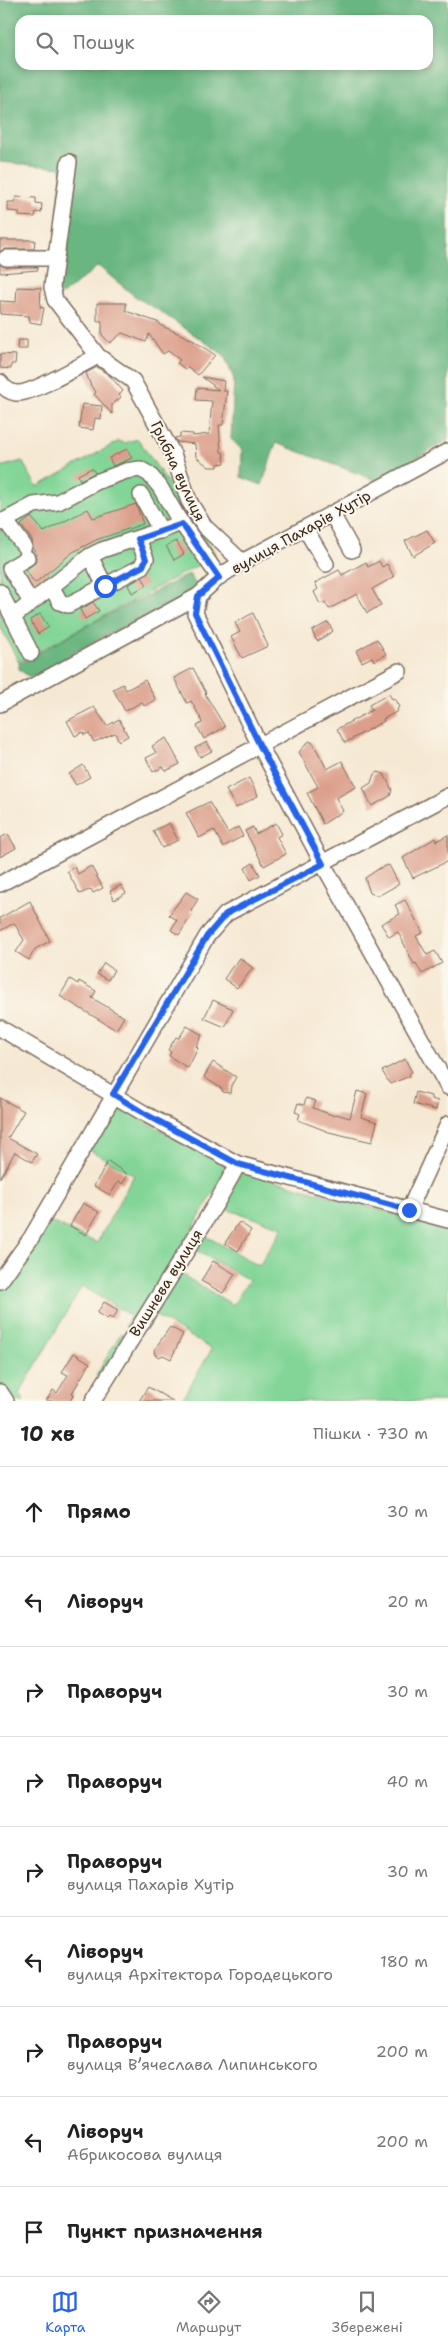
<!DOCTYPE html>
<html lang="uk">
<head>
<meta charset="utf-8">
<style>
  :root { --surface:#fff; --page:#f2f2f2; --text:#222; --muted:#767676; --line:#e0e0e0; --accent:#2563eb }
  body { margin:0; font-family:"Shantell Sans",sans-serif; background:var(--page); color:var(--text) }
  .stop { position:absolute; width:15px; height:15px; margin:-11px; border:4px solid #2563eb; border-radius:50%; background:#fff }
  .stop.end { background:#2563eb; border-color:#fff; box-shadow:0 1px 5px #0008 }
  .list { margin:0; padding:0; list-style:none }
  h2 { display:flex; justify-content:space-between; align-items:center; height:65px; margin:0; padding:0 20px; font-size:21px }
  h2 small { font-size:16px; font-weight:400; color:var(--muted) }
  .list li { display:grid; grid-template-columns:32px 1fr auto; gap:15px; align-items:center; box-sizing:border-box; height:90px; padding:0 20px; border-top:1px solid var(--line) }
  .list b { display:block; font-size:19px; white-space:nowrap }
  .list p { margin:0; font-size:16px; white-space:nowrap; color:var(--muted) }
  .list em { font-size:16px; font-style:normal; color:var(--muted) }
  .icon { flex:none; width:28px; height:28px; fill:none; stroke:currentColor; stroke-width:2; stroke-linecap:round; stroke-linejoin:round }
  .map { position:relative; flex:none; width:448px; height:1401px; overflow:hidden }
  .search { position:absolute; background:var(--surface); box-shadow:0 2px 8px #0003; left:15px; right:15px; top:15px; height:55px; display:flex; align-items:center; gap:12px; box-sizing:border-box; padding:0 18px; border-radius:15px; color:var(--muted); font-size:19px }
  .sheet { height:875px; background:var(--surface) }
  nav { display:flex; justify-content:space-around; align-items:center; box-sizing:border-box; height:70px; border-top:1px solid var(--line); background:var(--surface); font-size:14px; color:var(--muted) }
  nav a { display:grid; justify-items:center; gap:2px }
  nav .on { color:var(--accent) }
  .map>svg:first-child { display:block }
  .green { fill:#82d597; stroke:#5e805a }
  .forest { fill:#69b680; stroke:#52704f; fill-rule:evenodd }
  .building { fill:#db9e8a }
  .lines { fill:none; stroke-linecap:round; stroke-linejoin:round }
  .minor-casing { stroke:#7c6d5e; stroke-width:18 }
  .minor { stroke:#fff; stroke-width:15 }
  .route { stroke:#2563eb; stroke-width:6 }
  .labels { text-anchor:middle; stroke-width:4; stroke-linejoin:round; paint-order:stroke }
  .street-label { font-size:15px; fill:#3b2a1e; stroke:#fbf7ec }
</style>
</head>
<body>
<div class="map">
<svg width="448" height="1401" viewBox="0 0 448 1401">
  <rect width="100%" height="100%" fill="#fbf7ec"/>
  <filter id="ink" filterUnits="userSpaceOnUse"><feTurbulence type="fractalNoise" baseFrequency=".02" numOctaves="2"/><feDisplacementMap in="SourceGraphic" scale="10" xChannelSelector="R" yChannelSelector="G"/><feConvolveMatrix kernelMatrix="1 2 1 2 8 2 1 2 1" color-interpolation-filters="sRGB"/></filter>
  <filter id="wash" filterUnits="userSpaceOnUse"><feTurbulence type="fractalNoise" baseFrequency=".0096" numOctaves="4" result="noise"/><feDisplacementMap in="SourceGraphic" scale="20" xChannelSelector="R" yChannelSelector="G"/><feGaussianBlur stdDeviation="1.12" result="paint"/><feColorMatrix in="noise" values="0 0 0 0 0 0 0 0 0 0 0 0 0 0 0 0 0 1.4 0 .05"/><feComposite in="paint" operator="in"/></filter>
  <g filter="url(#wash)">
    <rect width="100%" height="100%" fill="#f6e9d4"/>
    <path class="green" d="M 138,439 L 215,553 L 213,557 L 19,662 L 0,626 L 0,467 L 22,461 L 37,487 L 119,441 L 124,443 Z
      M 116,1109 L 126,1111 L 226,1165 L 226,1171 L 133,1331 L 125,1326 L 131,1316 L 82,1286 L 19,1394 L 24,1401 L 10,1401 L 0,1387 L 0,1290 L 47,1220 L 97,1243 L 134,1175 L 88,1149 L 113,1110 Z
      M 245,1172 L 448,1229 L 448,1401 L 181,1401 L 212,1349 L 154,1315 L 179,1273 L 233,1305 L 249,1280 L 195,1250 L 204,1235 L 259,1266 L 283,1227 L 219,1207 L 241,1173 Z
      M 121,1333 L 128,1338 L 104,1380 L 96,1376 Z"/>
    <path class="forest" d="M 0,0 L 448,0 L 448,440 L 378,481 L 276,443 L 262,485 L 241,477 L 242,450 L 231,439 L 234,379 L 224,355 L 158,310 L 137,298 L 98,266 L 62,295 L 52,287 L 62,168 L 0,162 ZM 20,20 L 428,20 L 428,65 L 20,65 Z
      M 189,574 L 197,586 L 195,593 L 104,636 L 68,656 L 43,672 L 29,677 L 19,669 L 19,664 L 92,623 Z"/>
    <g id="blocks">
      <path class="building" d="M 16,197 L 36,198 L 36,203 L 42,204 L 41,213 L 36,212 L 35,217 L 19,216 L 19,212 L 8,211 L 8,202 L 15,202 Z
        M 0,240 L 35,240 L 34,249 L 6,249 L 0,251 Z
        M 0,265 L 6,267 L 38,267 L 38,270 L 0,273 Z
        M 17,287 L 41,288 L 40,307 L 44,308 L 41,324 L 30,322 L 29,316 L 0,314 L 0,301 L 16,302 Z
        M 97,303 L 126,303 L 126,311 L 160,323 L 160,325 L 191,339 L 215,355 L 198,375 L 188,367 L 185,369 L 177,363 L 180,360 L 168,351 L 163,354 L 149,334 L 146,342 L 122,333 L 110,343 L 102,335 L 102,321 L 97,321 Z
        M 18,340 L 27,340 L 27,349 L 17,349 Z
        M 0,354 L 16,355 L 15,364 L 11,364 L 11,369 L 0,368 Z
        M 97,367 L 110,376 L 123,391 L 119,395 L 121,397 L 112,405 L 112,414 L 94,394 L 96,392 L 91,386 L 86,373 Z
        M 202,377 L 224,381 L 223,391 L 227,391 L 223,425 L 219,425 L 221,452 L 223,452 L 225,463 L 218,464 L 218,467 L 209,467 L 196,457 L 195,444 L 177,442 L 175,438 L 180,437 L 180,433 L 193,434 L 193,436 L 209,434 L 212,401 L 196,400 L 197,388 L 219,390 Z
        M 82,404 L 102,406 L 101,419 L 95,418 L 93,430 L 79,428 Z
        M 127,449 L 132,458 L 113,466 L 109,458 Z
        M 92,468 L 95,473 L 80,480 L 78,475 Z
        M 136,504 L 143,524 L 96,540 L 73,552 L 35,583 L 25,570 L 35,563 L 37,554 L 33,548 L 32,540 L 21,525 L 31,517 L 44,532 L 88,509 L 93,518 Z
        M 427,530 L 435,543 L 413,556 L 405,541 Z
        M 176,541 L 184,554 L 174,560 L 166,546 Z
        M 379,561 L 382,567 L 387,564 L 394,577 L 372,589 L 381,605 L 367,613 L 357,594 L 329,609 L 325,602 L 320,604 L 314,592 L 318,589 L 315,583 L 339,570 L 342,575 L 366,562 L 368,567 Z
        M 142,577 L 147,585 L 132,593 L 128,585 Z
        M 93,602 L 99,611 L 85,619 L 80,610 Z
        M 253,613 L 268,646 L 242,658 L 231,637 L 240,632 L 235,623 Z
        M 40,614 L 49,627 L 38,634 L 30,620 Z
        M 328,622 L 333,631 L 318,641 L 316,640 L 312,631 Z
        M 377,639 L 386,654 L 374,661 L 372,657 L 362,662 L 356,651 Z
        M 193,668 L 206,693 L 205,694 L 225,727 L 204,739 L 197,726 L 202,723 L 200,717 L 191,701 L 187,703 L 174,678 Z
        M 145,680 L 156,700 L 144,706 L 142,702 L 125,711 L 113,689 L 123,684 L 126,690 Z
        M 389,694 L 392,699 L 394,698 L 399,707 L 397,709 L 398,711 L 383,719 L 384,721 L 345,743 L 337,729 L 372,710 L 369,705 Z
        M 94,707 L 107,726 L 119,719 L 128,736 L 119,741 L 115,733 L 94,742 L 89,733 L 84,735 L 83,732 L 75,736 L 67,721 Z
        M 166,738 L 180,764 L 166,771 L 163,767 L 153,772 L 146,758 L 156,753 L 152,746 Z
        M 309,741 L 313,743 L 327,769 L 342,761 L 356,787 L 336,798 L 343,811 L 323,824 L 307,793 L 318,787 L 299,752 Z
        M 207,742 L 212,751 L 200,757 L 195,748 Z
        M 83,765 L 90,777 L 76,785 L 69,774 Z
        M 378,772 L 384,774 L 392,790 L 390,796 L 372,806 L 363,788 L 371,783 L 374,774 Z
        M 249,778 L 258,796 L 236,808 L 226,790 Z
        M 209,802 L 228,833 L 238,827 L 243,836 L 223,847 L 214,830 L 199,838 L 186,813 Z
        M 169,823 L 178,840 L 162,848 L 153,831 Z
        M 276,823 L 282,834 L 277,837 L 286,854 L 264,866 L 245,831 L 253,827 L 256,834 Z
        M 8,834 L 16,848 L 0,857 L 0,838 Z
        M 448,835 L 448,861 L 413,878 L 403,858 L 435,838 L 436,841 Z
        M 253,863 L 260,875 L 251,880 L 245,868 Z
        M 389,865 L 399,884 L 378,896 L 370,893 L 365,878 L 380,868 Z
        M 91,866 L 103,888 L 93,893 L 91,889 L 80,894 L 67,871 L 74,867 L 78,874 Z
        M 121,885 L 126,893 L 114,900 L 110,891 Z
        M 186,892 L 198,899 L 191,911 L 193,913 L 179,935 L 171,930 L 177,920 L 169,915 Z
        M 405,900 L 423,933 L 416,936 L 427,955 L 435,951 L 442,963 L 422,974 L 416,963 L 414,964 L 398,932 L 389,937 L 381,924 L 400,914 L 395,905 Z
        M 30,901 L 50,941 L 35,949 L 29,960 L 16,952 L 24,940 L 14,923 L 0,931 L 0,918 Z
        M 240,958 L 253,968 L 237,988 L 224,979 L 233,965 L 234,966 Z
        M 104,963 L 114,970 L 108,980 L 97,974 Z
        M 70,979 L 78,984 L 79,981 L 96,991 L 92,998 L 124,1017 L 116,1030 L 60,996 Z
        M 213,1000 L 233,1009 L 225,1027 L 204,1018 Z
        M 187,1026 L 202,1035 L 196,1046 L 198,1048 L 188,1068 L 169,1056 L 171,1052 L 168,1050 L 176,1037 L 179,1038 Z
        M 405,1059 L 412,1072 L 409,1074 L 410,1076 L 390,1084 L 382,1071 Z
        M 213,1062 L 236,1077 L 231,1086 L 230,1093 L 223,1092 L 222,1089 L 204,1077 Z
        M 357,1091 L 367,1094 L 361,1117 L 377,1122 L 372,1142 L 329,1132 L 298,1120 L 300,1114 L 295,1112 L 298,1103 L 304,1105 L 306,1098 L 316,1101 L 313,1108 L 335,1116 L 336,1114 L 350,1118 Z
        M 416,1092 L 431,1096 L 431,1099 L 438,1101 L 436,1110 L 413,1104 Z
        M 0,1098 L 24,1111 L 8,1138 L 37,1154 L 32,1162 L 15,1152 L 0,1178 Z
        M 108,1161 L 128,1175 L 122,1184 L 119,1181 L 110,1195 L 94,1186 Z
        M 83,1203 L 99,1212 L 86,1235 L 70,1226 Z
        M 239,1222 L 251,1230 L 238,1251 L 225,1243 Z
        M 213,1261 L 235,1274 L 223,1293 L 201,1281 Z
        M 104,1302 L 118,1310 L 113,1319 L 109,1317 L 107,1319 L 97,1313 Z
        M 170,1327 L 183,1334 L 171,1359 L 163,1355 L 159,1357 L 155,1355 L 154,1350 Z
        M 74,1353 L 90,1363 L 72,1393 L 74,1394 L 70,1401 L 46,1401 L 53,1390 L 57,1393 L 68,1375 L 62,1372 Z
        M 148,1387 L 173,1401 L 139,1401 Z"/>
    </g>
  </g>
  <g filter="url(#ink)">
    <use href="#blocks" fill-opacity="0" stroke="#7c6d5e" stroke-width="1"/>
    <g class="lines">
      <g class="minor-casing">
        <path id="minor" d="M 69,162 L 52,287 L 55,300 L 98,356
          M 6,258 L 56,258
          M 0,382 C 4,388 8,392 16,393 C 31,395 82,364 98,356 L 133,381 L 173,454 L 189,501 L 204,526 L 242,562
          M 141,495 L 161,531
          M 332,514 L 352,550
          M 5,520 L 24,546
          M 0,523 L 34,505 L 58,502 L 96,482 L 126,471 L 140,469 L 149,474 L 160,487 L 178,518 L 219,577
          M 305,528 L 326,564
          M 90,556 L 105,586
          M 27,558 L 10,568 L 31,602
          M 51,586 L 60,602 L 68,605 L 141,567 L 146,559 L 138,539
          M 0,592 L 31,653
          M 198,596 L 195,613 L 260,746 L 323,864 L 448,1087
          M 13,617 L 90,556 L 102,550 L 182,523
          M 0,704 L 198,596 L 219,577 L 242,562 L 448,451
          M 0,884 L 399,671
          M 0,1028 L 147,1115 L 238,1164 L 448,1220
          M 409,1210 L 448,1124
          M 0,1281 L 31,1238 L 207,936 L 226,914 L 448,796
          M 0,1392 L 6,1401
          M 93,1401 L 217,1202 L 238,1164"/>
      </g>
      <use href="#minor" class="minor"/>
    </g>
  </g>
  <g class="lines" filter="url(#ink)">
    <path class="route" d="M 105,586 L 143,566 L 146,559 L 138,539 L 182,524 L 219,578 L 198,596 L 195,613 L 260,746 L 323,864 L 226,914 L 207,936 L 113,1094 L 147,1115 L 238,1164 L 409,1210"/>
  </g>
  <g class="labels">
    <g class="street-label">
      <text transform="translate(178 471) rotate(65)" y="5">Грибна вулиця</text>
      <text transform="translate(301 532) rotate(-29)" y="5">вулиця Пахарів Хутір</text>
      <text transform="translate(166 1283) rotate(-58)" y="5">Вишнева вулиця</text>
    </g>
  </g>
</svg>
<div class="stop" style="left:105px;top:586px"></div>
<div class="stop end" style="left:409px;top:1210px"></div>
<div class="search"><svg class="icon" aria-label="search" viewBox="0 0 24 24"><circle cx="10" cy="10" r="6"/><path d="M15 15l6 6"/></svg>Пошук</div>
</div>
<section class="sheet">
<h2>10 хв<small>Пішки · 730 m</small></h2>
<ul class="list">
<li><svg class="icon" aria-label="ahead" viewBox="0 0 24 24"><path d="M12 20V5M6 11l6-6 6 6"/></svg><div><b>Прямо</b></div><em>30 m</em></li>
<li><svg class="icon" aria-label="left" viewBox="0 0 24 24"><path d="M17 20v-9H6M10 6l-5 5 5 5"/></svg><div><b>Ліворуч</b></div><em>20 m</em></li>
<li><svg class="icon" aria-label="right" viewBox="0 0 24 24"><path d="M7 20v-9h11M14 6l5 5-5 5"/></svg><div><b>Праворуч</b></div><em>30 m</em></li>
<li><svg class="icon" aria-label="right" viewBox="0 0 24 24"><path d="M7 20v-9h11M14 6l5 5-5 5"/></svg><div><b>Праворуч</b></div><em>40 m</em></li>
<li><svg class="icon" aria-label="right" viewBox="0 0 24 24"><path d="M7 20v-9h11M14 6l5 5-5 5"/></svg><div><b>Праворуч</b><p>вулиця Пахарів Хутір</p></div><em>30 m</em></li>
<li><svg class="icon" aria-label="left" viewBox="0 0 24 24"><path d="M17 20v-9H6M10 6l-5 5 5 5"/></svg><div><b>Ліворуч</b><p>вулиця Архітектора Городецького</p></div><em>180 m</em></li>
<li><svg class="icon" aria-label="right" viewBox="0 0 24 24"><path d="M7 20v-9h11M14 6l5 5-5 5"/></svg><div><b>Праворуч</b><p>вулиця Вʼячеслава Липинського</p></div><em>200 m</em></li>
<li><svg class="icon" aria-label="left" viewBox="0 0 24 24"><path d="M17 20v-9H6M10 6l-5 5 5 5"/></svg><div><b>Ліворуч</b><p>Абрикосова вулиця</p></div><em>200 m</em></li>
<li><svg class="icon" aria-label="arrive" viewBox="0 0 24 24"><path d="M6 21V4h12l-3 4 3 4H6"/></svg><div><b>Пункт призначення</b></div></li>
</ul>
</section>
<nav>
<a class="on"><svg class="icon" aria-label="map" viewBox="0 0 24 24"><path d="M3 6l6-2 6 2 6-2v14l-6 2-6-2-6 2zM9 4v14M15 6v14"/></svg>Карта</a>
<a><svg class="icon" aria-label="directions" viewBox="0 0 24 24"><path d="M12 3l9 9-9 9-9-9zM9 14v-3h6M13 9l2 2-2 2"/></svg>Маршрут</a>
<a><svg class="icon" aria-label="saved" viewBox="0 0 24 24"><path d="M7 4h10v16l-5-4-5 4z"/></svg>Збережені</a>
</nav>
</body>
</html>
